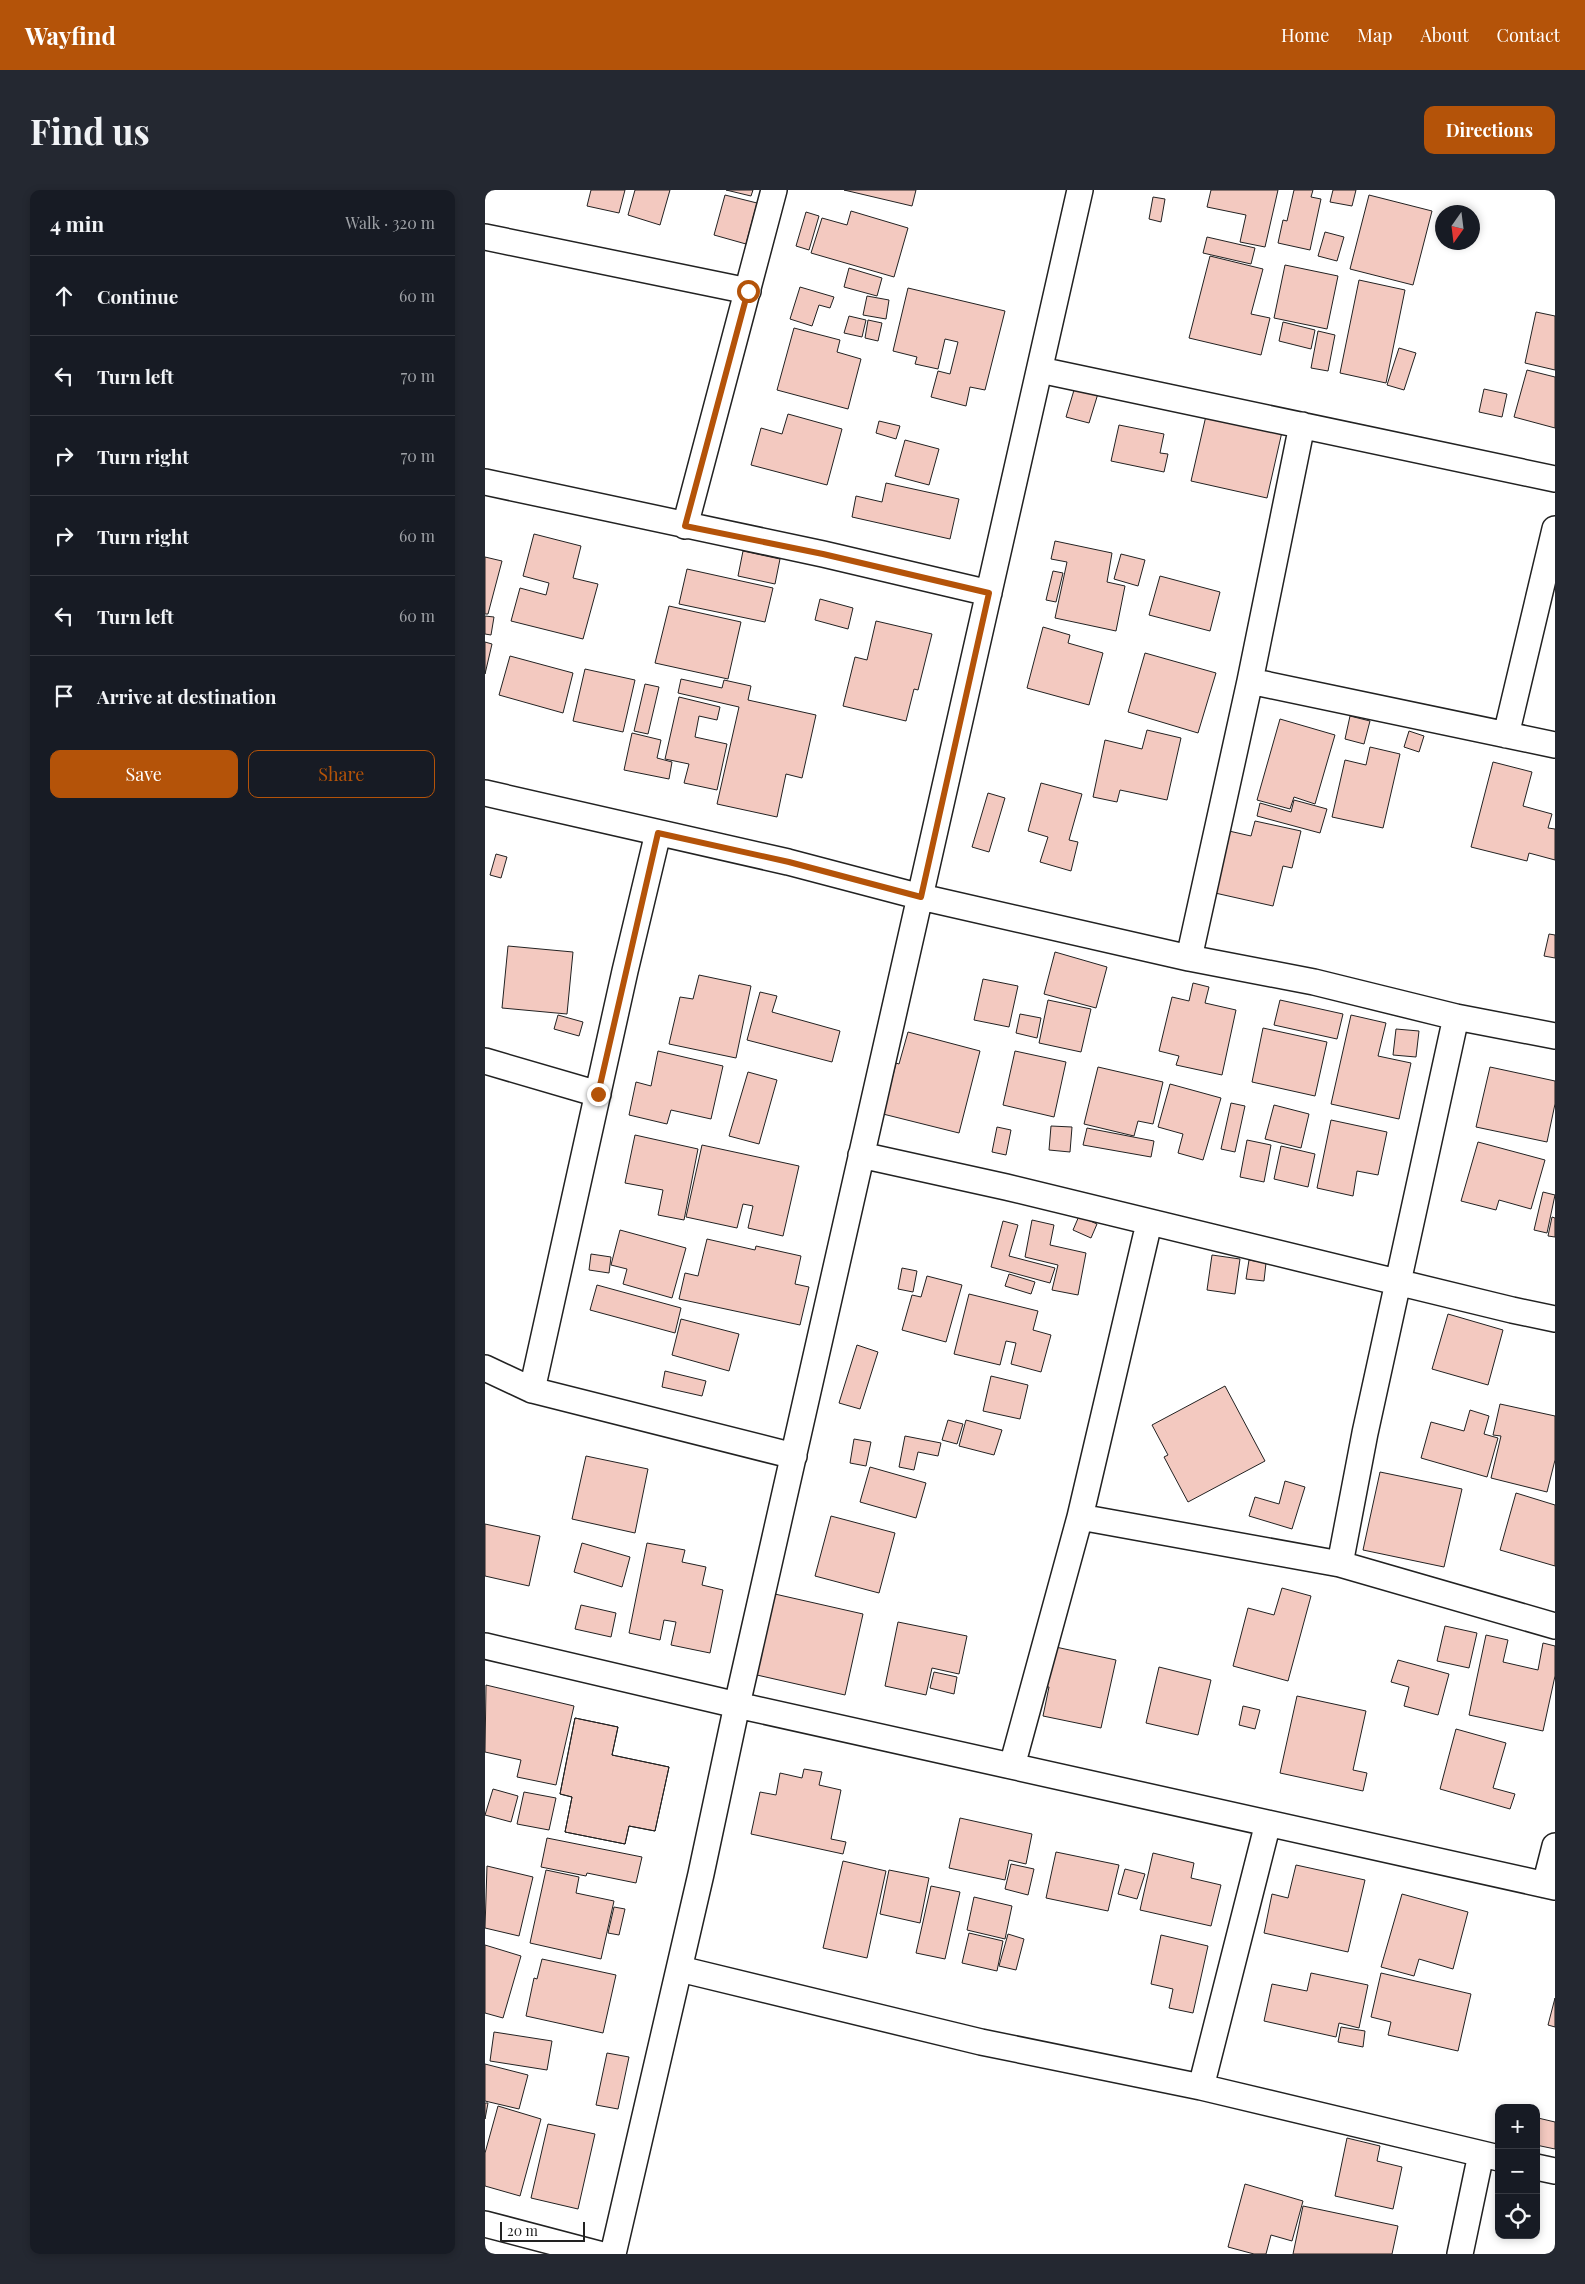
<!DOCTYPE html>
<html lang="en">
<head>
<meta charset="utf-8">
<style>
  :root { --surface:#171b24; --page:#242831; --text:#f1f3f6; --muted:#9ea1a6; --line:#363941; --accent:#b45309 }
  body { margin:0; font-family:"Playfair Display",serif; background:var(--page); color:var(--text) }
  .controls { position:absolute; right:15px; bottom:15px; display:grid; overflow:hidden; border-radius:10px; box-shadow:0 2px 8px #0003 }
  .controls button { width:45px; height:45px; display:grid; place-items:center; padding:0; border:0; border-bottom:1px solid var(--line); background:var(--surface); color:var(--text); font:25px sans-serif }
  .compass { position:absolute; left:950px; top:15px; width:45px; height:45px; border-radius:50%; background:var(--surface); box-shadow:0 2px 8px #0003; rotate:194deg }
  .scale { position:absolute; left:15px; bottom:12px; width:85px; box-sizing:border-box; padding-left:5px; border:2px solid #222; border-top:0; font-size:14px; line-height:18px; white-space:nowrap; color:#222; -webkit-text-stroke:4px #fff; paint-order:stroke }
  .stop { position:absolute; width:15px; height:15px; margin:-11px; border:4px solid #b45309; border-radius:50%; background:#fff }
  .stop.end { background:#b45309; border-color:#fff; box-shadow:0 1px 5px #0008 }
  .list { margin:0; padding:0; list-style:none }
  h2 { display:flex; justify-content:space-between; align-items:center; height:65px; margin:0; padding:0 20px; font-size:21px }
  h2 small { font-size:16px; font-weight:400; color:var(--muted) }
  .list li { display:grid; grid-template-columns:32px 1fr auto; gap:15px; align-items:center; box-sizing:border-box; height:80px; padding:0 20px; border-top:1px solid var(--line) }
  .list b { display:block; font-size:19px; white-space:nowrap }
  .list em { font-size:16px; font-style:normal; color:var(--muted) }
  .actions { display:flex; gap:10px; padding:15px 20px }
  .actions a { flex:1; padding:11px 0; border:1px solid var(--accent); border-radius:10px; text-align:center; font-size:18px; color:var(--accent) }
  .actions .main { background:var(--accent); color:#fff }
  .icon { flex:none; width:28px; height:28px; fill:none; stroke:currentColor; stroke-width:2; stroke-linecap:round; stroke-linejoin:round }
  .map { position:relative; flex:none; width:1070px; height:2064px; overflow:hidden; border-radius:10px }
  header { display:flex; align-items:center; gap:30px; box-sizing:border-box; height:70px; padding:0 25px; background:var(--accent); color:#fff }
  header strong { font-size:24px }
  nav { display:flex; gap:28px; margin-inline-start:auto; font-size:18px }
  .intro { display:flex; align-items:center; justify-content:space-between; box-sizing:border-box; height:120px; padding:0 30px }
  h1 { margin:0; font-size:35px }
  .button { padding:12px 22px; border-radius:10px; background:var(--accent); color:#fff; font-size:18px; font-weight:700 }
  main { display:flex; gap:30px; padding:0 30px }
  aside { flex:1; background:var(--surface); border-radius:10px; box-shadow:0 2px 8px #0003 }
  .map>svg:first-child { display:block }
  .building { fill:#f3c9c0; stroke:#222 }
  .lines { fill:none; stroke-linecap:round; stroke-linejoin:round }
  .street-casing { stroke:#222; stroke-width:28 }
  .street { stroke:#fff; stroke-width:25 }
  .route { stroke:#b45309; stroke-width:6 }
</style>
</head>
<body>
<header>
<strong>Wayfind</strong>
<nav><a>Home</a><a>Map</a><a>About</a><a>Contact</a></nav>
</header>
<div class="intro"><h1>Find us</h1><a class="button">Directions</a></div>
<main>
<aside>
<h2>4 min<small>Walk · 320 m</small></h2>
<ul class="list">
<li><svg class="icon" aria-label="ahead" viewBox="0 0 24 24"><path d="M12 20V5M6 11l6-6 6 6"/></svg><div><b>Continue</b></div><em>60 m</em></li>
<li><svg class="icon" aria-label="left" viewBox="0 0 24 24"><path d="M17 20v-9H6M10 6l-5 5 5 5"/></svg><div><b>Turn left</b></div><em>70 m</em></li>
<li><svg class="icon" aria-label="right" viewBox="0 0 24 24"><path d="M7 20v-9h11M14 6l5 5-5 5"/></svg><div><b>Turn right</b></div><em>70 m</em></li>
<li><svg class="icon" aria-label="right" viewBox="0 0 24 24"><path d="M7 20v-9h11M14 6l5 5-5 5"/></svg><div><b>Turn right</b></div><em>60 m</em></li>
<li><svg class="icon" aria-label="left" viewBox="0 0 24 24"><path d="M17 20v-9H6M10 6l-5 5 5 5"/></svg><div><b>Turn left</b></div><em>60 m</em></li>
<li><svg class="icon" aria-label="arrive" viewBox="0 0 24 24"><path d="M6 21V4h12l-3 4 3 4H6"/></svg><div><b>Arrive at destination</b></div></li>
</ul>
<div class="actions"><a class="main">Save</a><a>Share</a></div>
</aside>
<div class="map">
<svg width="1070" height="2064" viewBox="0 0 1070 2064">
  <rect width="100%" height="100%" fill="#fff"/>
  <path class="building" d="M 106,0 L 140,0 L 134,23 L 102,16 Z
    M 150,0 L 185,0 L 175,35 L 143,25 Z
    M 241,0 L 268,0 L 266,6 Z
    M 359,0 L 431,0 L 427,16 Z
    M 726,0 L 793,0 L 780,57 L 755,52 L 761,25 L 722,17 Z
    M 809,0 L 828,0 L 826,7 L 836,9 L 825,60 L 793,53 L 798,30 L 802,31 Z
    M 848,0 L 871,0 L 867,16 L 845,12 Z
    M 240,5 L 272,13 L 261,54 L 229,45 Z
    M 884,5 L 947,21 L 928,95 L 865,79 Z
    M 668,7 L 680,9 L 676,32 L 664,29 Z
    M 366,21 L 423,38 L 409,87 L 326,63 L 337,28 L 362,35 Z
    M 321,22 L 334,26 L 324,60 L 311,56 Z
    M 840,42 L 859,47 L 852,71 L 833,66 Z
    M 722,47 L 770,58 L 766,74 L 718,63 Z
    M 725,66 L 778,79 L 766,124 L 785,128 L 776,165 L 704,148 Z
    M 800,75 L 853,86 L 842,139 L 789,128 Z
    M 364,78 L 397,88 L 392,106 L 359,97 Z
    M 874,90 L 920,100 L 901,193 L 855,183 Z
    M 315,97 L 349,107 L 345,118 L 334,115 L 327,136 L 305,129 Z
    M 423,98 L 520,121 L 500,200 L 485,197 L 481,216 L 446,207 L 453,181 L 465,184 L 473,152 L 460,149 L 453,179 L 430,174 L 432,167 L 408,161 Z
    M 382,106 L 404,110 L 401,129 L 378,125 Z
    M 1051,122 L 1070,126 L 1070,180 L 1040,173 Z
    M 364,126 L 381,130 L 377,147 L 359,143 Z
    M 383,130 L 397,133 L 393,151 L 380,148 Z
    M 798,132 L 830,140 L 826,159 L 794,151 Z
    M 309,138 L 355,150 L 352,162 L 376,169 L 363,219 L 292,200 Z
    M 833,141 L 850,145 L 843,181 L 826,178 Z
    M 914,158 L 931,163 L 919,200 L 902,195 Z
    M 1042,180 L 1070,187 L 1070,238 L 1029,227 Z
    M 592,190 L 615,197 L 604,233 L 581,227 Z
    M 999,199 L 1022,204 L 1017,227 L 994,222 Z
    M 723,217 L 799,233 L 782,308 L 706,291 Z
    M 303,224 L 357,239 L 342,295 L 266,275 L 276,238 L 297,244 Z
    M 394,231 L 415,236 L 411,249 L 391,243 Z
    M 634,235 L 679,244 L 675,263 L 683,264 L 679,282 L 626,271 Z
    M 420,250 L 454,259 L 444,295 L 410,286 Z
    M 401,293 L 474,309 L 465,349 L 367,327 L 371,306 L 397,312 Z
    M 49,344 L 96,356 L 88,388 L 113,394 L 98,449 L 26,431 L 35,398 L 61,405 L 64,393 L 38,386 Z
    M 570,351 L 627,363 L 622,392 L 640,396 L 631,441 L 570,428 L 582,372 L 566,369 Z
    M 258,361 L 295,369 L 290,394 L 253,386 Z
    M 636,364 L 660,370 L 653,396 L 629,389 Z
    M 0,367 L 17,371 L 3,424 L 0,424 Z
    M 202,379 L 288,398 L 280,432 L 194,414 Z
    M 568,381 L 578,383 L 571,412 L 561,410 Z
    M 675,386 L 735,402 L 725,441 L 664,425 Z
    M 335,409 L 368,418 L 363,439 L 330,430 Z
    M 184,416 L 256,432 L 243,489 L 170,473 Z
    M 0,426 L 9,427 L 6,445 L 0,444 Z
    M 391,431 L 447,444 L 433,500 L 429,499 L 421,531 L 358,516 L 370,467 L 382,470 Z
    M 558,437 L 585,445 L 583,453 L 618,463 L 604,515 L 542,498 Z
    M 0,452 L 7,454 L 0,484 Z
    M 660,463 L 731,483 L 713,543 L 643,522 Z
    M 25,466 L 88,483 L 78,523 L 14,505 Z
    M 100,479 L 150,490 L 138,542 L 88,531 Z
    M 196,489 L 237,498 L 239,490 L 266,496 L 263,510 L 331,525 L 317,588 L 301,584 L 292,627 L 232,614 L 254,517 L 193,503 Z
    M 160,494 L 174,497 L 163,544 L 149,541 Z
    M 194,507 L 235,517 L 232,530 L 214,526 L 210,547 L 242,554 L 232,600 L 199,593 L 204,574 L 180,569 Z
    M 865,526 L 885,531 L 879,554 L 860,549 Z
    M 795,529 L 850,545 L 830,614 L 809,607 L 805,619 L 772,610 Z
    M 662,540 L 696,548 L 682,610 L 635,600 L 632,612 L 608,607 L 620,550 L 657,559 Z
    M 924,541 L 939,546 L 934,562 L 919,557 Z
    M 147,543 L 176,550 L 172,568 L 187,572 L 184,589 L 139,580 Z
    M 885,557 L 915,564 L 898,638 L 847,627 L 860,570 L 881,575 Z
    M 1008,572 L 1047,582 L 1038,616 L 1067,624 L 1063,638 L 1070,639 L 1070,670 L 1044,663 L 1042,671 L 986,657 Z
    M 556,593 L 597,604 L 584,650 L 593,652 L 586,681 L 555,672 L 563,647 L 543,641 Z
    M 503,603 L 520,608 L 504,662 L 487,657 Z
    M 809,610 L 842,619 L 835,643 L 772,626 L 775,613 L 806,622 Z
    M 770,631 L 816,641 L 807,678 L 798,676 L 788,716 L 730,703 L 744,641 L 766,646 Z
    M 11,664 L 22,667 L 16,688 L 5,685 Z
    M 1064,744 L 1070,745 L 1070,768 L 1059,766 Z
    M 23,756 L 88,762 L 82,824 L 17,818 Z
    M 570,762 L 622,777 L 611,818 L 559,804 Z
    M 214,785 L 266,796 L 251,868 L 184,854 L 195,807 L 208,809 Z
    M 498,789 L 533,796 L 524,837 L 489,830 Z
    M 708,793 L 724,797 L 720,813 L 751,820 L 737,885 L 691,875 L 694,866 L 674,861 L 687,807 L 704,811 Z
    M 275,802 L 292,806 L 287,822 L 355,841 L 347,872 L 262,850 Z
    M 563,810 L 606,819 L 596,862 L 554,853 Z
    M 795,810 L 858,824 L 852,849 L 789,835 Z
    M 535,824 L 556,828 L 552,848 L 531,843 Z
    M 73,825 L 98,832 L 94,846 L 69,839 Z
    M 866,825 L 901,833 L 893,866 L 926,873 L 914,929 L 846,914 Z
    M 778,838 L 842,852 L 830,906 L 767,892 Z
    M 911,839 L 934,841 L 931,867 L 908,865 Z
    M 423,842 L 495,861 L 474,943 L 398,924 L 411,873 L 414,874 Z
    M 173,861 L 238,876 L 226,929 L 186,920 L 182,934 L 144,925 L 151,892 L 166,896 Z
    M 530,861 L 581,872 L 569,927 L 518,915 Z
    M 613,877 L 678,892 L 668,934 L 653,931 L 649,946 L 599,934 Z
    M 1005,877 L 1070,891 L 1070,914 L 1062,952 L 991,937 Z
    M 263,882 L 292,890 L 274,954 L 244,946 Z
    M 685,894 L 736,908 L 718,970 L 693,963 L 698,944 L 673,937 Z
    M 746,913 L 760,916 L 750,962 L 736,959 Z
    M 789,915 L 824,924 L 816,958 L 780,949 Z
    M 846,930 L 902,942 L 893,985 L 872,981 L 868,1006 L 832,998 Z
    M 566,936 L 587,937 L 585,962 L 564,960 Z
    M 512,937 L 526,940 L 521,965 L 507,962 Z
    M 602,938 L 669,951 L 666,967 L 598,955 Z
    M 150,945 L 213,959 L 199,1030 L 173,1025 L 178,1000 L 140,993 Z
    M 762,950 L 786,955 L 779,992 L 755,987 Z
    M 993,952 L 1060,970 L 1046,1019 L 1014,1010 L 1011,1020 L 976,1011 Z
    M 217,955 L 314,976 L 298,1046 L 263,1038 L 268,1016 L 258,1014 L 252,1038 L 201,1027 Z
    M 796,956 L 830,964 L 823,997 L 789,989 Z
    M 1058,1002 L 1070,1005 L 1062,1043 L 1049,1040 Z
    M 594,1026 L 612,1034 L 606,1048 L 588,1040 Z
    M 1067,1027 L 1070,1028 L 1070,1047 L 1063,1046 Z
    M 547,1030 L 569,1035 L 565,1055 L 601,1063 L 593,1105 L 567,1100 L 573,1075 L 540,1067 Z
    M 518,1031 L 533,1035 L 524,1066 L 570,1078 L 565,1093 L 506,1077 Z
    M 135,1040 L 201,1058 L 187,1108 L 138,1094 L 142,1079 L 126,1075 Z
    M 222,1049 L 270,1060 L 271,1056 L 316,1066 L 310,1094 L 324,1097 L 315,1135 L 194,1109 L 200,1083 L 213,1086 Z
    M 106,1064 L 126,1067 L 124,1083 L 104,1080 Z
    M 727,1065 L 755,1069 L 750,1104 L 722,1100 Z
    M 764,1070 L 781,1073 L 779,1091 L 761,1089 Z
    M 417,1078 L 432,1081 L 428,1102 L 413,1099 Z
    M 524,1084 L 550,1092 L 546,1104 L 520,1096 Z
    M 442,1086 L 477,1095 L 461,1152 L 417,1140 L 427,1105 L 436,1107 Z
    M 112,1095 L 196,1118 L 190,1143 L 105,1120 Z
    M 484,1104 L 553,1121 L 548,1140 L 566,1145 L 556,1182 L 526,1174 L 531,1153 L 521,1151 L 515,1175 L 469,1164 Z
    M 963,1124 L 1018,1140 L 1003,1195 L 947,1179 Z
    M 196,1129 L 254,1144 L 244,1181 L 187,1165 Z
    M 372,1155 L 393,1162 L 375,1219 L 354,1213 Z
    M 180,1181 L 221,1191 L 217,1206 L 177,1197 Z
    M 506,1186 L 543,1195 L 535,1229 L 498,1221 Z
    M 740,1196 L 780,1271 L 703,1312 L 679,1267 L 683,1265 L 667,1235 Z
    M 1015,1214 L 1070,1226 L 1070,1270 L 1062,1302 L 1006,1288 L 1016,1246 L 1008,1245 Z
    M 985,1220 L 1004,1226 L 999,1244 L 1013,1248 L 1002,1287 L 936,1268 L 946,1232 L 979,1241 Z
    M 463,1230 L 478,1234 L 472,1254 L 457,1250 Z
    M 481,1230 L 517,1240 L 509,1265 L 474,1256 Z
    M 420,1246 L 456,1253 L 453,1266 L 433,1262 L 429,1280 L 414,1277 Z
    M 369,1249 L 386,1252 L 381,1276 L 365,1273 Z
    M 101,1266 L 163,1279 L 150,1343 L 87,1329 Z
    M 385,1277 L 441,1293 L 431,1328 L 375,1312 Z
    M 895,1282 L 977,1299 L 959,1377 L 878,1360 Z
    M 800,1291 L 820,1297 L 807,1339 L 764,1326 L 770,1307 L 794,1314 Z
    M 1031,1303 L 1070,1315 L 1070,1376 L 1015,1360 Z
    M 346,1326 L 410,1343 L 394,1403 L 330,1386 Z
    M 0,1334 L 55,1346 L 44,1396 L 0,1386 Z
    M 97,1353 L 145,1367 L 137,1397 L 89,1382 Z
    M 162,1353 L 200,1360 L 197,1372 L 221,1377 L 217,1395 L 238,1400 L 225,1463 L 186,1455 L 191,1432 L 179,1430 L 175,1450 L 144,1443 Z
    M 797,1398 L 826,1406 L 803,1491 L 748,1476 L 763,1418 L 789,1425 Z
    M 281,1402 L 378,1424 L 360,1505 L 263,1483 Z
    M 96,1415 L 131,1423 L 126,1447 L 90,1439 Z
    M 413,1432 L 482,1446 L 474,1484 L 447,1478 L 441,1505 L 400,1496 Z
    M 960,1436 L 992,1443 L 984,1478 L 952,1471 Z
    M 1001,1445 L 1023,1450 L 1018,1472 L 1053,1480 L 1058,1453 L 1070,1456 L 1070,1486 L 1058,1541 L 984,1525 Z
    M 566,1456 L 631,1470 L 616,1538 L 558,1526 L 564,1497 L 558,1496 Z
    M 913,1470 L 964,1484 L 953,1525 L 919,1516 L 924,1497 L 906,1492 Z
    M 674,1477 L 726,1490 L 713,1545 L 661,1533 Z
    M 449,1482 L 472,1487 L 469,1504 L 445,1498 Z
    M 1,1495 L 89,1516 L 71,1595 L 32,1587 L 36,1570 L 0,1562 Z
    M 812,1506 L 881,1521 L 868,1580 L 882,1583 L 878,1601 L 795,1583 Z
    M 758,1516 L 775,1520 L 770,1539 L 754,1535 Z
    M 90,1528 L 133,1537 L 127,1565 L 184,1577 L 170,1641 L 144,1636 L 140,1654 L 80,1642 L 87,1607 L 75,1604 Z
    M 90,1528 L 133,1537 L 127,1565 L 184,1577 L 170,1641 L 144,1636 L 140,1654 L 80,1642 L 87,1607 L 75,1604 Z
    M 971,1539 L 1021,1553 L 1008,1598 L 1030,1604 L 1025,1619 L 955,1599 Z
    M 319,1579 L 337,1582 L 334,1595 L 356,1600 L 346,1649 L 361,1652 L 358,1664 L 266,1644 L 275,1602 L 291,1605 L 295,1583 L 317,1588 Z
    M 8,1599 L 33,1606 L 26,1632 L 0,1625 Z
    M 39,1602 L 71,1608 L 64,1640 L 32,1634 Z
    M 475,1628 L 547,1644 L 541,1674 L 524,1670 L 520,1690 L 464,1678 Z
    M 62,1648 L 157,1667 L 151,1693 L 102,1683 L 101,1686 L 56,1677 Z
    M 571,1662 L 634,1675 L 623,1721 L 561,1708 Z
    M 668,1663 L 709,1673 L 706,1688 L 736,1695 L 726,1736 L 655,1720 Z
    M 358,1671 L 401,1681 L 382,1768 L 338,1758 Z
    M 526,1674 L 549,1679 L 543,1705 L 520,1699 Z
    M 811,1675 L 880,1690 L 863,1762 L 779,1743 L 787,1704 L 803,1708 Z
    M 2,1676 L 48,1687 L 34,1746 L 0,1738 Z
    M 640,1679 L 660,1684 L 652,1709 L 633,1704 Z
    M 61,1680 L 94,1687 L 91,1703 L 129,1711 L 116,1769 L 45,1753 Z
    M 404,1680 L 444,1688 L 435,1733 L 395,1724 Z
    M 446,1696 L 475,1702 L 460,1769 L 431,1763 Z
    M 917,1704 L 983,1722 L 968,1779 L 934,1769 L 929,1786 L 896,1777 Z
    M 489,1707 L 527,1716 L 520,1749 L 482,1740 Z
    M 129,1717 L 140,1719 L 134,1745 L 123,1743 Z
    M 484,1743 L 518,1751 L 512,1781 L 477,1773 Z
    M 523,1744 L 539,1749 L 531,1780 L 514,1776 Z
    M 676,1745 L 723,1756 L 708,1823 L 684,1818 L 688,1799 L 666,1794 Z
    M 0,1755 L 36,1766 L 18,1828 L 0,1823 Z
    M 57,1769 L 131,1785 L 118,1843 L 41,1826 L 49,1788 L 52,1789 Z
    M 826,1783 L 883,1795 L 874,1838 L 854,1833 L 851,1847 L 779,1831 L 787,1794 L 822,1801 Z
    M 896,1783 L 986,1804 L 973,1861 L 903,1845 L 906,1832 L 886,1827 Z
    M 1070,1808 L 1070,1837 L 1063,1835 Z
    M 856,1837 L 880,1841 L 878,1857 L 853,1852 Z
    M 9,1842 L 67,1851 L 62,1880 L 5,1871 Z
    M 122,1863 L 144,1867 L 133,1919 L 111,1915 Z
    M 0,1874 L 43,1885 L 34,1919 L 0,1911 Z
    M 0,1913 L 3,1913 L 0,1929 Z
    M 13,1916 L 56,1929 L 35,2006 L 0,1996 L 0,1963 Z
    M 1053,1928 L 1070,1932 L 1070,1959 L 1051,1955 Z
    M 63,1934 L 110,1944 L 93,2019 L 46,2008 Z
    M 862,1948 L 895,1956 L 892,1971 L 917,1977 L 908,2019 L 850,2006 Z
    M 760,1994 L 818,2011 L 807,2051 L 786,2045 L 781,2064 L 769,2064 L 743,2057 Z
    M 818,2016 L 913,2036 L 907,2064 L 808,2064 Z"/>
  <g class="lines">
    <g class="street-casing">
      <path id="street" d="M 0,47 L 263,101
        M 555,180 L 1070,289
        M 0,292 L 338,364 L 504,403
        M 200,336 L 289,0
        M 765,491 L 1070,555
        M 1021,545 L 1070,339
        M 0,603 L 303,672 L 436,707 L 704,768 L 829,792 L 971,827 L 1070,846
        M 704,768 L 765,491 L 817,235
        M 0,871 L 113,904
        M 376,965 L 521,997 L 1027,1120 L 1070,1129
        M 0,1178 L 47,1200 L 309,1266
        M 47,1200 L 140,781 L 173,643
        M 595,1327 L 855,1374 L 1070,1436
        M 855,1374 L 880,1243 L 971,827
        M 0,1456 L 252,1515 L 1070,1697
        M 527,1576 L 595,1327 L 664,1033
        M 1060,1695 L 1070,1656
        M 195,1779 L 496,1852 L 716,1897 L 1014,1968
        M 716,1897 L 783,1633
        M 1051,1977 L 1070,1981
        M 0,2034 L 114,2064
        M 128,2064 L 216,1684 L 252,1515 L 595,0
        M 975,2064 L 996,1964"/>
    </g>
    <use href="#street" class="street"/>
  </g>
  <g class="lines">
    <path class="route" d="M 113,904 L 173,643 L 304,672 L 436,707 L 504,403 L 338,364 L 200,336 L 263,101"/>
  </g>
</svg>
<div class="controls">
<button>+</button>
<button>−</button>
<button><svg class="icon" aria-label="locate" viewBox="0 0 24 24"><circle cx="12" cy="12" r="6"/><path d="M12 2v4M12 18v4M2 12h4M18 12h4"/></svg></button>
</div>
<svg class="compass" viewBox="-18 -18 36 36"><path d="M0-13l5 13h-10z" fill="#e53935"/><path d="M0 13l5-13h-10z" fill="#9ea1a6"/></svg>
<div class="scale">20 m</div>
<div class="stop" style="left:263px;top:101px"></div>
<div class="stop end" style="left:113px;top:904px"></div>
</div>
</main>
</body>
</html>
